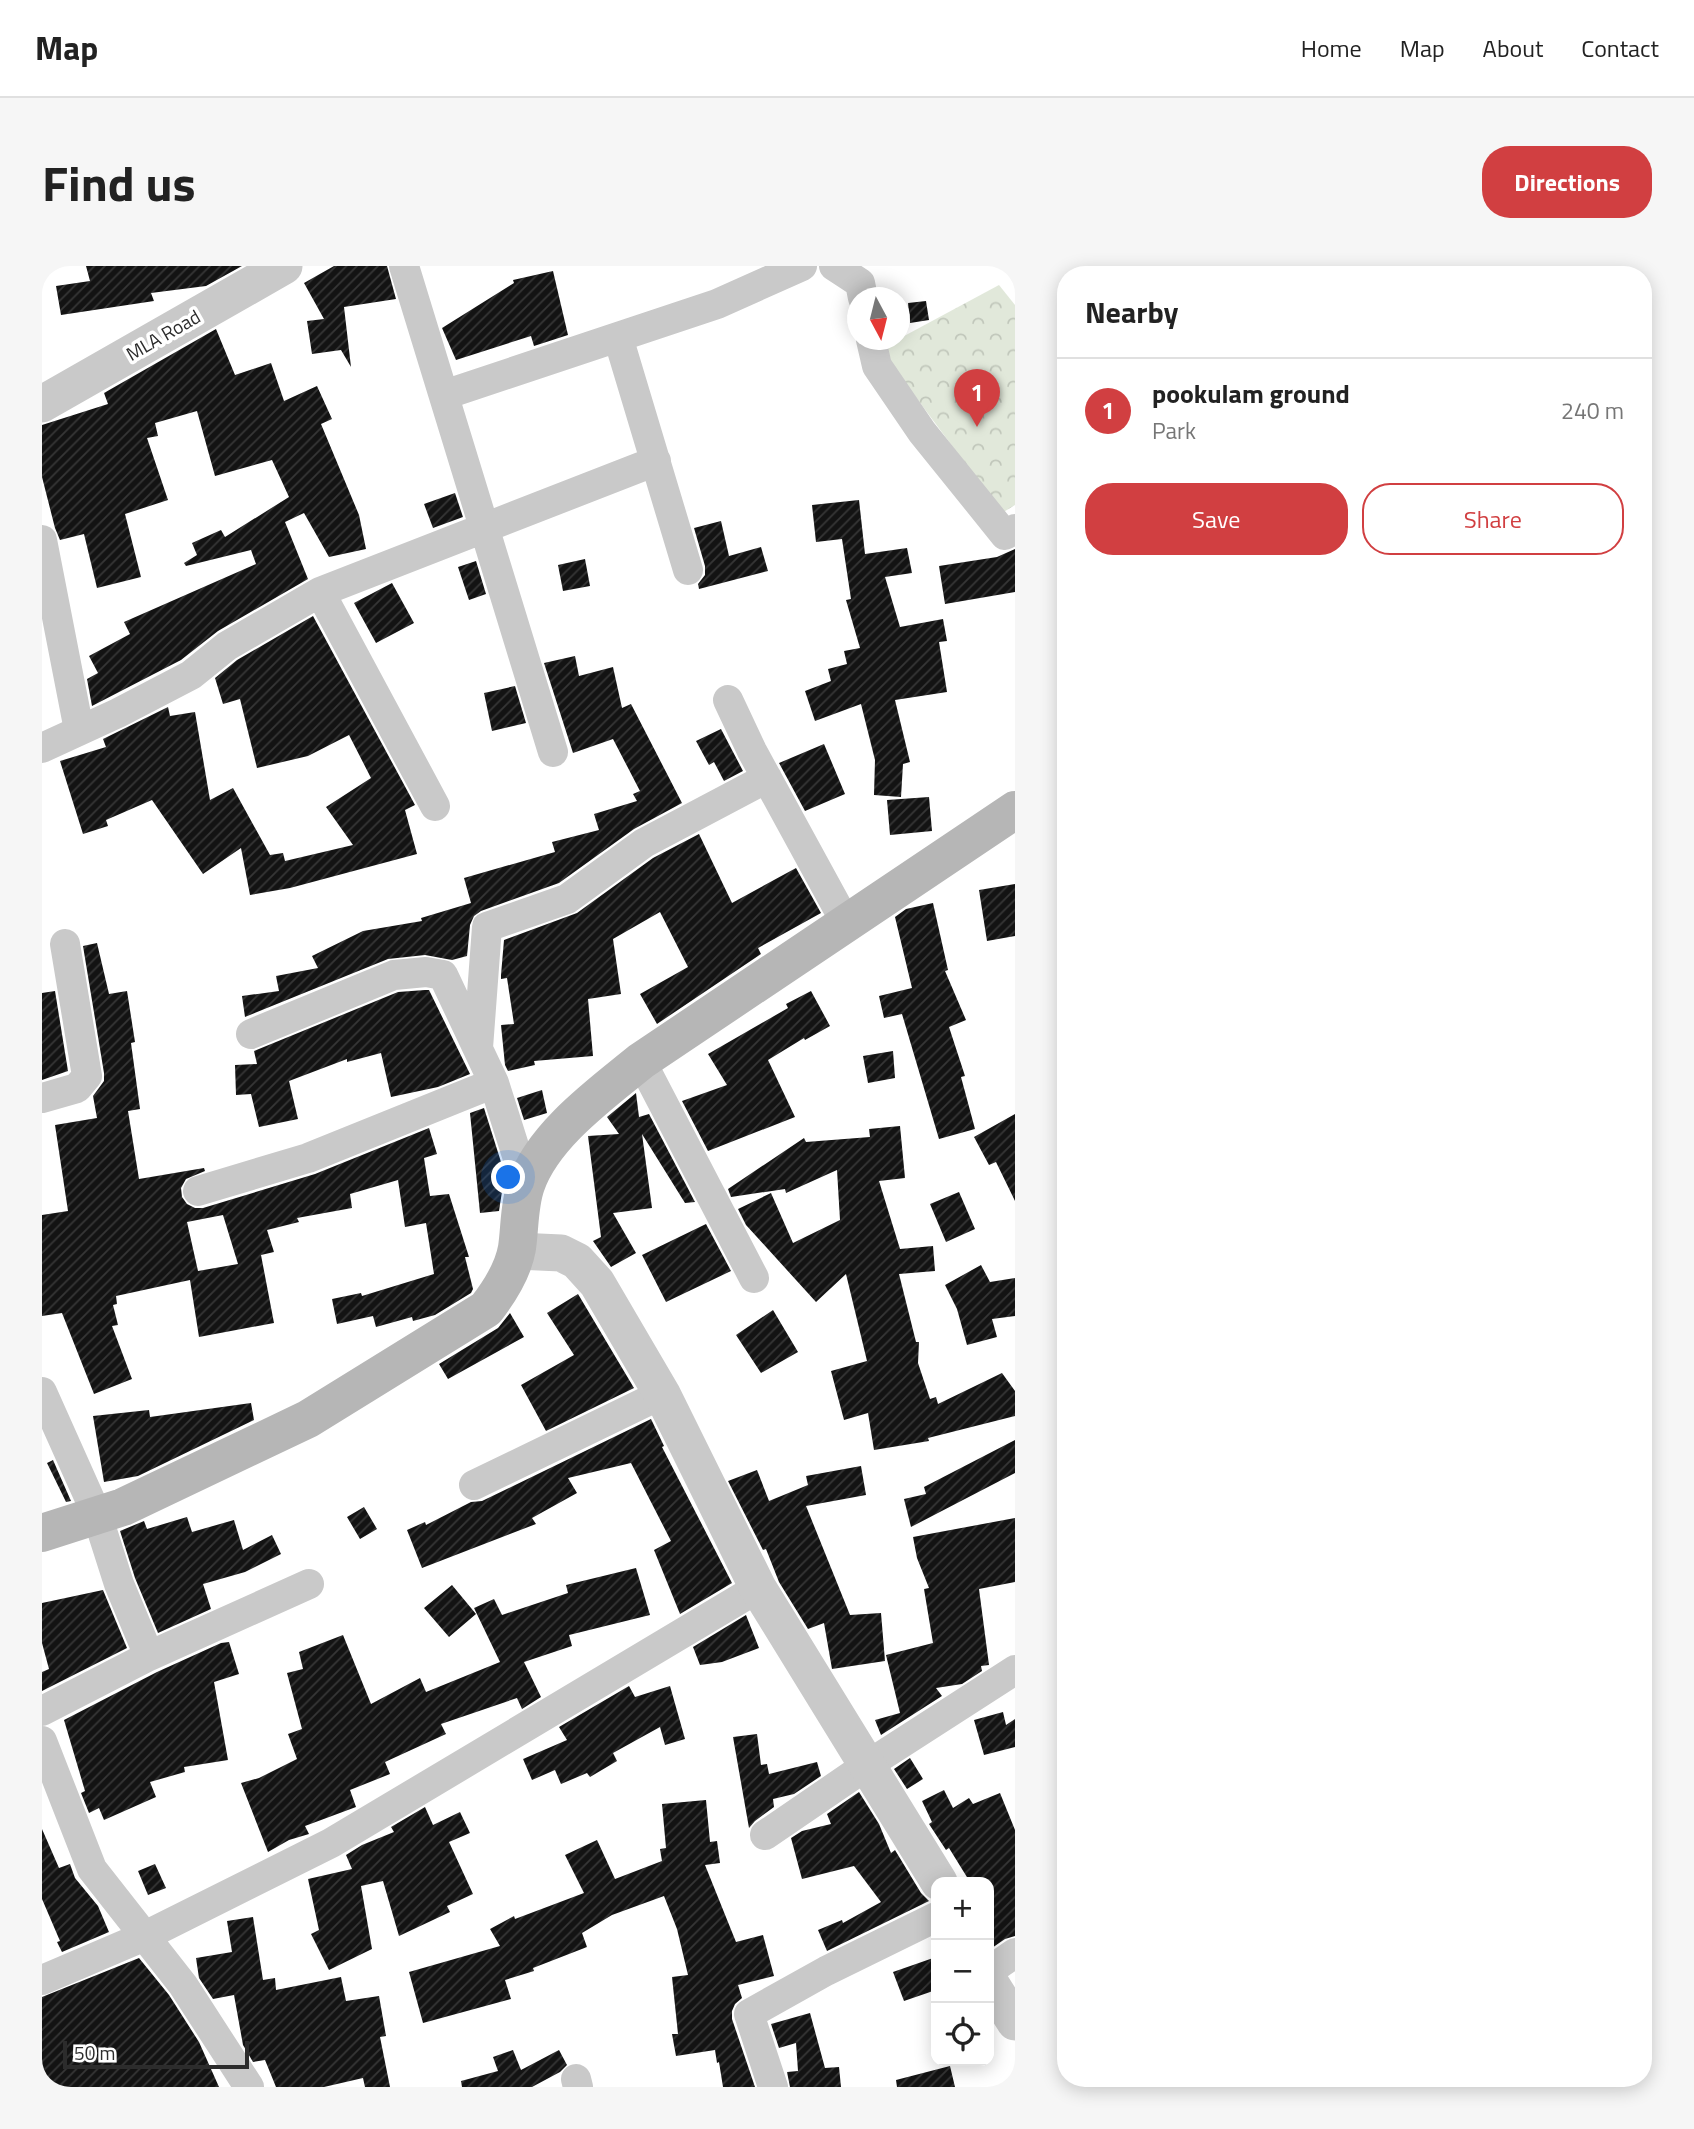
<!DOCTYPE html>
<html lang="en">
<head>
<meta charset="utf-8">
<style>
  :root { --surface:#fff; --page:#f6f6f6; --text:#222; --muted:#767676; --line:#e0e0e0; --accent:#d13f41 }
  body { margin:0; font-family:"Titillium Web",sans-serif; background:var(--page); color:var(--text) }
  .controls { position:absolute; right:21px; bottom:21px; display:grid; overflow:hidden; border-radius:14px; box-shadow:0 4px 18px #0003 }
  .controls button { width:63px; height:63px; display:grid; place-items:center; padding:0; border:0; border-bottom:2px solid var(--line); background:var(--surface); color:var(--text); font:35px sans-serif }
  .compass { position:absolute; left:805px; top:21px; width:63px; height:63px; border-radius:50%; background:var(--surface); box-shadow:0 4px 18px #0003; rotate:173deg }
  .scale { position:absolute; left:21px; bottom:18px; width:186px; box-sizing:border-box; padding-left:7px; border:4px solid #2c2c2c; border-top:0; font-size:19px; line-height:24px; white-space:nowrap; color:#2c2c2c; -webkit-text-stroke:5px #fff; paint-order:stroke }
  .you { position:absolute; left:467px; top:912px; width:24px; height:24px; margin:-18px; border:5px solid #fff; border-radius:50%; background:#1a73e8; box-shadow:0 0 0 10px #1a73e833 }
  .badge { display:grid; place-items:center; width:46px; height:46px; border-radius:50%; background:var(--accent); color:#fff; font-size:23px; font-weight:700 }
  .pin { position:absolute; translate:-50% -58px; filter:drop-shadow(0 2px 4px #0008) }
  .pin::after { content:''; position:absolute; top:37px; width:24px; height:21px; background:inherit; clip-path:polygon(0 0,100% 0,50% 100%) }
  .list { margin:0; padding:0; list-style:none }
  h2 { display:flex; justify-content:space-between; align-items:center; height:91px; margin:0; padding:0 28px; font-size:30px }
  h2 small { font-size:23px; font-weight:400; color:var(--muted) }
  .list li { display:grid; grid-template-columns:46px 1fr auto; gap:21px; align-items:center; box-sizing:border-box; height:105px; padding:0 28px; border-top:2px solid var(--line) }
  .list b { display:block; font-size:26px; white-space:nowrap }
  .list p { margin:0; font-size:23px; white-space:nowrap; color:var(--muted) }
  .list em { font-size:23px; font-style:normal; color:var(--muted) }
  .actions { display:flex; gap:14px; padding:21px 28px }
  .actions a { flex:1; padding:16px 0; border:2px solid var(--accent); border-radius:28px; text-align:center; font-size:24px; color:var(--accent) }
  .actions .main { background:var(--accent); color:#fff }
  .icon { flex:none; width:38px; height:38px; fill:none; stroke:currentColor; stroke-width:2; stroke-linecap:round; stroke-linejoin:round }
  .map { position:relative; flex:none; width:973px; height:1821px; overflow:hidden; border-radius:28px }
  header { display:flex; align-items:center; gap:42px; box-sizing:border-box; height:98px; padding:0 35px; background:var(--surface); border-bottom:2px solid var(--line) }
  header strong { font-size:33px }
  nav { display:flex; gap:38px; margin-inline-start:auto; font-size:24px }
  .intro { display:flex; align-items:center; justify-content:space-between; box-sizing:border-box; height:168px; padding:0 42px }
  h1 { margin:0; font-size:49px }
  .button { padding:18px 32px; border-radius:28px; background:var(--accent); color:#fff; font-size:24px; font-weight:700 }
  main { display:flex; gap:42px; padding:0 42px }
  aside { flex:1; background:var(--surface); border-radius:28px; box-shadow:0 4px 18px #0003 }
  .map>svg:first-child { display:block }
  .forest { fill:url(#forest-crowns) }
  .building { fill:url(#building-hatch); fill-rule:evenodd }
  .lines { fill:none; stroke-linecap:round; stroke-linejoin:round }
  .minor { stroke:#c9c9c9; stroke-width:30 }
  .tertiary { stroke:#c9c9c9; stroke-width:37 }
  .secondary { stroke:#b6b6b6; stroke-width:38 }
  .labels { text-anchor:middle; stroke-width:7; stroke-linejoin:round; paint-order:stroke }
  .street-label { font-size:19px; fill:#2c2c2c; stroke:#fff }
</style>
</head>
<body>
<header>
<strong>Map</strong>
<nav><a>Home</a><a>Map</a><a>About</a><a>Contact</a></nav>
</header>
<div class="intro"><h1>Find us</h1><a class="button">Directions</a></div>
<main>
<div class="map">
<svg width="973" height="1821" viewBox="0 0 973 1821">
  <defs>
    <pattern id="forest-crowns" width="20" height="18" patternUnits="userSpaceOnUse" patternTransform="scale(1.75)"><rect width="20" height="18" fill="#e1e8da"/><path d="M2 6a3 3 0 1 1 6 0M12 15a3 3 0 1 1 6 0" fill="none" stroke="#c1c7bb"/></pattern>
    <pattern id="building-hatch" width="6" height="6" patternUnits="userSpaceOnUse" patternTransform="scale(1.75)"><rect width="6" height="6" fill="#131313"/><path d="M-1 1l2-2M0 6l6-6M5 7l2-2" fill="none" stroke="#363636"/></pattern>
  </defs>
  <rect width="100%" height="100%" fill="#fff"/>
  <path class="forest" d="M 957,19 L 973,39 L 973,239 L 960,247 L 838,83 Z"/>
  <path class="building" d="M 44,0 L 200,0 L 164,20 L 109,27 L 112,35 L 19,49 L 14,20 L 48,15 Z
    M 292,0 L 345,0 L 354,33 L 302,41 L 309,101 L 299,84 L 270,88 L 265,55 L 282,53 L 262,17 Z
    M 511,5 L 526,69 L 492,80 L 489,70 L 414,94 L 400,62 L 472,17 L 471,14 Z
    M 884,35 L 887,54 L 868,57 L 866,37 Z
    M 174,63 L 193,109 L 229,97 L 242,135 L 275,120 L 290,153 L 279,158 L 317,249 L 324,283 L 287,291 L 262,247 L 243,256 L 266,313 L 176,365 L 139,394 L 50,440 L 45,413 L 56,407 L 47,390 L 88,368 L 82,356 L 214,298 L 209,284 L 144,300 L 142,297 L 155,289 L 150,277 L 179,264 L 183,271 L 247,231 L 230,194 L 173,210 L 155,145 L 113,157 L 116,170 L 105,172 L 126,234 L 83,248 L 99,311 L 55,322 L 42,268 L 18,274 L 13,262 L 0,211 L 0,159 L 66,138 L 62,127 Z
    M 413,227 L 421,251 L 391,262 L 382,238 Z
    M 817,234 L 823,288 L 865,282 L 870,307 L 843,311 L 858,361 L 901,353 L 905,375 L 897,376 L 905,426 L 853,434 L 868,496 L 861,498 L 859,531 L 832,529 L 833,494 L 819,438 L 773,455 L 763,425 L 789,415 L 786,403 L 805,398 L 802,385 L 818,382 L 804,334 L 809,333 L 800,273 L 774,276 L 770,239 Z
    M 679,255 L 687,290 L 719,281 L 726,305 L 657,323 L 656,318 L 663,309 L 663,300 L 652,262 Z
    M 973,283 L 973,326 L 903,338 L 897,300 L 955,291 Z
    M 543,293 L 548,320 L 521,325 L 516,299 Z
    M 434,295 L 444,328 L 427,334 L 416,301 Z
    M 350,317 L 372,357 L 334,377 L 312,337 Z
    M 271,350 L 373,539 L 363,544 L 375,588 L 248,622 L 208,629 L 199,582 L 161,608 L 110,534 L 64,554 L 66,560 L 41,568 L 18,495 L 64,481 L 61,473 L 126,441 L 128,450 L 153,446 L 168,534 L 191,522 L 228,589 L 241,587 L 243,595 L 311,579 L 284,541 L 329,512 L 307,469 L 266,490 L 215,502 L 198,433 L 181,438 L 173,412 L 195,394 Z
    M 533,390 L 537,410 L 571,401 L 580,442 L 589,438 L 640,537 L 592,563 L 517,617 L 439,645 L 432,650 L 428,659 L 425,690 L 410,694 L 383,689 L 346,693 L 203,751 L 200,730 L 237,725 L 234,710 L 276,702 L 270,690 L 321,665 L 380,655 L 379,652 L 429,637 L 422,612 L 513,586 L 510,576 L 557,564 L 552,548 L 595,535 L 591,528 L 598,525 L 571,473 L 531,487 L 502,397 Z
    M 473,420 L 484,457 L 450,465 L 442,427 Z
    M 679,463 L 701,505 L 682,515 L 672,496 L 667,499 L 654,475 Z
    M 782,478 L 803,528 L 763,545 L 737,497 Z
    M 887,531 L 890,565 L 848,569 L 845,534 Z
    M 657,568 L 690,637 L 754,602 L 779,647 L 716,682 L 719,688 L 615,758 L 598,728 L 646,701 L 618,646 L 571,673 L 579,728 L 546,733 L 551,790 L 492,795 L 493,799 L 466,805 L 463,799 L 459,759 L 472,758 L 465,712 L 459,713 L 459,709 L 462,674 L 535,647 L 611,592 Z
    M 973,618 L 973,670 L 945,675 L 937,624 Z
    M 891,637 L 906,704 L 903,705 L 924,754 L 907,761 L 923,810 L 919,811 L 933,863 L 897,873 L 860,748 L 842,752 L 837,730 L 870,722 L 853,651 L 864,643 Z
    M 55,677 L 67,728 L 85,725 L 93,776 L 89,777 L 98,843 L 86,845 L 97,913 L 162,902 L 163,905 L 144,913 L 139,922 L 140,931 L 145,938 L 153,942 L 161,942 L 273,908 L 387,862 L 395,888 L 382,892 L 388,930 L 407,928 L 427,991 L 423,991 L 431,1023 L 429,1027 L 393,1049 L 371,1055 L 370,1051 L 334,1061 L 331,1050 L 295,1058 L 290,1033 L 319,1027 L 320,1030 L 392,1008 L 384,957 L 363,961 L 356,914 L 308,928 L 310,942 L 255,952 L 257,956 L 225,964 L 232,986 L 219,989 L 232,1057 L 157,1071 L 148,1014 L 74,1030 L 75,1038 L 71,1039 L 76,1059 L 70,1060 L 90,1113 L 52,1128 L 20,1047 L 0,1050 L 0,949 L 26,945 L 13,859 L 55,852 L 51,830 L 62,815 L 62,807 L 41,680 ZM 181,949 L 196,998 L 156,1005 L 145,956 Z
    M 383,724 L 387,724 L 428,808 L 396,821 L 349,831 L 339,787 L 305,796 L 305,793 L 247,815 L 256,853 L 217,861 L 209,828 L 194,829 L 193,799 L 215,798 L 212,785 L 356,726 Z
    M 13,725 L 26,805 L 0,814 L 0,727 Z
    M 769,725 L 788,760 L 763,774 L 762,772 L 726,794 L 753,851 L 666,885 L 640,835 L 685,819 L 666,788 L 746,742 L 744,738 Z
    M 851,785 L 853,812 L 826,817 L 821,790 Z
    M 500,824 L 505,847 L 482,854 L 475,832 Z
    M 594,827 L 597,851 L 607,848 L 653,936 L 643,937 L 600,868 L 610,942 L 571,947 L 594,987 L 569,1001 L 551,975 L 559,971 L 546,870 L 577,868 L 565,851 Z
    M 442,842 L 459,896 L 461,919 L 457,945 L 438,947 L 428,847 Z
    M 973,848 L 973,935 L 954,896 L 947,899 L 932,871 Z
    M 858,860 L 863,912 L 837,915 L 858,983 L 891,980 L 893,1005 L 857,1008 L 874,1076 L 877,1076 L 876,1097 L 888,1133 L 894,1131 L 896,1138 L 960,1107 L 973,1125 L 973,1150 L 886,1172 L 887,1175 L 832,1184 L 826,1147 L 802,1154 L 789,1105 L 825,1095 L 804,1008 L 774,1036 L 704,959 L 696,943 L 729,927 L 751,977 L 798,954 L 795,904 L 744,927 L 743,923 L 689,931 L 686,923 L 762,872 L 764,876 L 828,871 L 827,863 Z
    M 917,926 L 933,963 L 904,976 L 888,938 Z
    M 664,958 L 689,1005 L 624,1036 L 600,989 Z
    M 939,999 L 948,1016 L 973,1012 L 973,1050 L 950,1053 L 955,1071 L 925,1079 L 915,1043 L 903,1019 Z
    M 536,1028 L 592,1122 L 504,1165 L 479,1119 L 532,1089 L 505,1047 Z
    M 731,1044 L 756,1086 L 719,1107 L 694,1069 Z
    M 468,1047 L 482,1071 L 406,1113 L 397,1098 L 456,1062 Z
    M 209,1137 L 212,1154 L 96,1210 L 62,1216 L 51,1150 L 107,1144 L 108,1151 Z
    M 609,1153 L 622,1180 L 620,1181 L 690,1317 L 638,1348 L 612,1284 L 629,1275 L 589,1197 L 526,1212 L 535,1227 L 490,1252 L 494,1258 L 380,1302 L 365,1264 L 383,1256 L 384,1259 L 429,1236 L 440,1235 Z
    M 973,1174 L 973,1207 L 869,1261 L 862,1233 L 884,1228 L 882,1221 Z
    M 11,1194 L 29,1235 L 24,1236 L 5,1197 Z
    M 819,1200 L 824,1229 L 764,1240 L 808,1349 L 839,1347 L 843,1395 L 790,1403 L 782,1357 L 766,1363 L 737,1316 L 724,1283 L 721,1284 L 686,1215 L 715,1204 L 727,1235 L 766,1219 L 764,1210 Z
    M 322,1241 L 335,1263 L 318,1273 L 305,1251 Z
    M 145,1251 L 150,1266 L 192,1254 L 201,1284 L 230,1269 L 239,1288 L 203,1306 L 161,1318 L 169,1343 L 116,1367 L 93,1312 L 78,1265 L 102,1255 L 105,1263 Z
    M 973,1252 L 973,1316 L 937,1323 L 947,1399 L 939,1400 L 940,1405 L 920,1418 L 894,1422 L 900,1430 L 839,1469 L 833,1454 L 858,1447 L 844,1389 L 891,1377 L 882,1323 L 887,1322 L 875,1292 L 871,1271 Z
    M 594,1302 L 608,1349 L 527,1369 L 530,1380 L 482,1396 L 499,1431 L 480,1443 L 475,1432 L 399,1458 L 404,1468 L 343,1496 L 348,1508 L 308,1524 L 314,1541 L 263,1560 L 267,1568 L 247,1574 L 226,1586 L 199,1517 L 217,1512 L 255,1493 L 246,1468 L 260,1463 L 245,1407 L 261,1403 L 257,1386 L 301,1369 L 329,1438 L 378,1412 L 384,1426 L 458,1396 L 432,1342 L 452,1333 L 460,1349 L 526,1327 L 524,1319 Z
    M 410,1319 L 434,1348 L 407,1371 L 382,1342 Z
    M 61,1324 L 85,1382 L 0,1425 L 0,1406 L 7,1403 L 0,1377 L 0,1337 Z
    M 704,1349 L 717,1382 L 680,1396 L 658,1399 L 651,1381 Z
    M 187,1376 L 197,1408 L 172,1416 L 186,1494 L 142,1501 L 143,1506 L 108,1516 L 114,1531 L 62,1554 L 57,1542 L 47,1547 L 39,1527 L 43,1525 L 22,1454 L 115,1406 L 179,1377 Z
    M 587,1420 L 593,1431 L 628,1420 L 643,1473 L 623,1479 L 618,1461 L 571,1487 L 575,1495 L 548,1511 L 545,1507 L 519,1518 L 513,1504 L 490,1514 L 481,1493 L 525,1474 L 517,1461 Z
    M 961,1446 L 964,1459 L 973,1453 L 973,1481 L 942,1489 L 932,1454 Z
    M 715,1468 L 719,1499 L 725,1498 L 727,1508 L 775,1496 L 779,1510 L 752,1528 L 731,1533 L 732,1541 L 713,1555 L 707,1562 L 691,1471 Z
    M 868,1492 L 881,1513 L 865,1523 L 852,1503 Z
    M 902,1524 L 911,1542 L 927,1532 L 931,1538 L 958,1527 L 973,1564 L 973,1670 L 963,1673 L 947,1684 L 947,1616 L 928,1616 L 907,1582 L 904,1584 L 887,1558 L 890,1556 L 880,1535 Z
    M 817,1526 L 837,1558 L 849,1587 L 853,1584 L 879,1627 L 887,1635 L 785,1685 L 776,1664 L 800,1654 L 801,1657 L 839,1636 L 812,1600 L 760,1613 L 749,1572 L 760,1565 L 789,1558 L 785,1548 Z
    M 664,1534 L 668,1576 L 675,1575 L 678,1597 L 663,1599 L 694,1676 L 721,1669 L 732,1710 L 696,1719 L 700,1732 L 693,1738 L 690,1745 L 690,1753 L 713,1821 L 681,1821 L 677,1796 L 675,1797 L 673,1784 L 634,1790 L 630,1768 L 636,1768 L 630,1711 L 646,1709 L 635,1663 L 622,1630 L 570,1649 L 540,1667 L 545,1681 L 491,1702 L 492,1705 L 463,1714 L 469,1733 L 381,1757 L 367,1706 L 458,1680 L 448,1663 L 472,1650 L 473,1653 L 542,1627 L 523,1589 L 555,1574 L 573,1613 L 620,1595 L 618,1583 L 624,1582 L 620,1538 Z
    M 383,1541 L 391,1559 L 418,1546 L 428,1567 L 407,1576 L 431,1628 L 405,1640 L 408,1646 L 357,1670 L 341,1615 L 319,1620 L 330,1683 L 287,1704 L 269,1668 L 277,1664 L 266,1613 L 310,1603 L 304,1589 L 320,1579 L 352,1566 L 349,1561 Z
    M 0,1563 L 17,1602 L 28,1598 L 33,1612 L 56,1640 L 67,1666 L 20,1686 L 15,1676 L 18,1675 L 0,1633 Z
    M 113,1598 L 124,1622 L 106,1629 L 96,1605 Z
    M 211,1651 L 221,1714 L 233,1712 L 234,1724 L 299,1711 L 304,1735 L 337,1730 L 344,1770 L 338,1771 L 348,1821 L 323,1821 L 321,1812 L 282,1821 L 234,1821 L 223,1794 L 211,1796 L 201,1779 L 192,1729 L 171,1733 L 157,1712 L 154,1692 L 190,1686 L 185,1655 Z
    M 894,1691 L 894,1724 L 862,1735 L 851,1706 Z
    M 97,1692 L 127,1729 L 157,1776 L 177,1821 L 0,1821 L 0,1731 Z
    M 768,1747 L 783,1802 L 797,1801 L 799,1821 L 748,1821 L 745,1806 L 756,1805 L 754,1777 L 737,1782 L 729,1758 Z
    M 471,1784 L 479,1804 L 517,1784 L 525,1799 L 518,1806 L 490,1821 L 420,1821 L 419,1815 L 456,1805 L 451,1791 Z
    M 908,1800 L 913,1821 L 855,1821 L 854,1814 Z"/>
  <g class="lines">
    <path class="minor" d="M 362,0 L 511,486
      M 792,0 L 818,17 L 821,32
      M 576,71 L 646,304
      M 829,74 L 835,100 L 880,166 L 963,269 L 973,263
      M 402,129 L 675,38 L 760,0
      M 0,274 L 37,464
      M 278,326 L 393,540
      M 686,434 L 710,485 L 804,657
      M 0,482 L 76,447 L 149,409 L 185,380 L 278,326 L 614,195
      M 209,768 L 352,709 L 384,706 L 401,709 L 452,817 L 484,918
      M 436,782 L 445,661 L 525,633 L 602,577 L 725,512
      M 599,795 L 712,1012
      M 0,832 L 35,822 L 45,810 L 23,678
      M 156,925 L 266,892 L 452,817
      M 0,1126 L 55,1249 L 77,1318 L 107,1390
      M 432,1219 L 620,1128
      M 0,1445 L 107,1390 L 267,1318
      M 0,1475 L 50,1603 L 141,1719 L 207,1821
      M 723,1569 L 824,1500 L 973,1404
      M 947,1705 L 973,1687
      M 0,1714 L 103,1670 L 289,1577 L 716,1322
      M 534,1813 L 536,1821
      M 731,1821 L 707,1748 L 784,1705 L 894,1651"/>
    <path class="tertiary" d="M 0,138 L 242,0
      M 475,985 L 519,987 L 535,995 L 555,1017 L 620,1128 L 716,1322 L 897,1616
      M 947,1715 L 973,1756"/>
    <path class="secondary" d="M 0,1267 L 81,1241 L 266,1153 L 444,1043 C 458,1025 471,1005 475,982 C 478,961 477,939 484,919 C 501,869 560,827 599,795 L 973,544"/>
  </g>
  <g class="labels">
    <g class="street-label">
      <text transform="translate(121 69) rotate(-30)" y="7">MLA Road</text>
    </g>
  </g>
</svg>
<div class="controls">
<button>+</button>
<button>−</button>
<button><svg class="icon" aria-label="locate" viewBox="0 0 24 24"><circle cx="12" cy="12" r="6"/><path d="M12 2v4M12 18v4M2 12h4M18 12h4"/></svg></button>
</div>
<svg class="compass" viewBox="-18 -18 36 36"><path d="M0-13l5 13h-10z" fill="#e53935"/><path d="M0 13l5-13h-10z" fill="#767676"/></svg>
<div class="scale">50 m</div>
<div class="you"></div>
<div class="pin badge" style="left:935px;top:161px">1</div>
</div>
<aside>
<h2>Nearby<small></small></h2>
<ul class="list">
<li><span class="badge">1</span><div><b>pookulam ground</b><p>Park</p></div><em>240 m</em></li>
</ul>
<div class="actions"><a class="main">Save</a><a>Share</a></div>
</aside>
</main>
</body>
</html>
